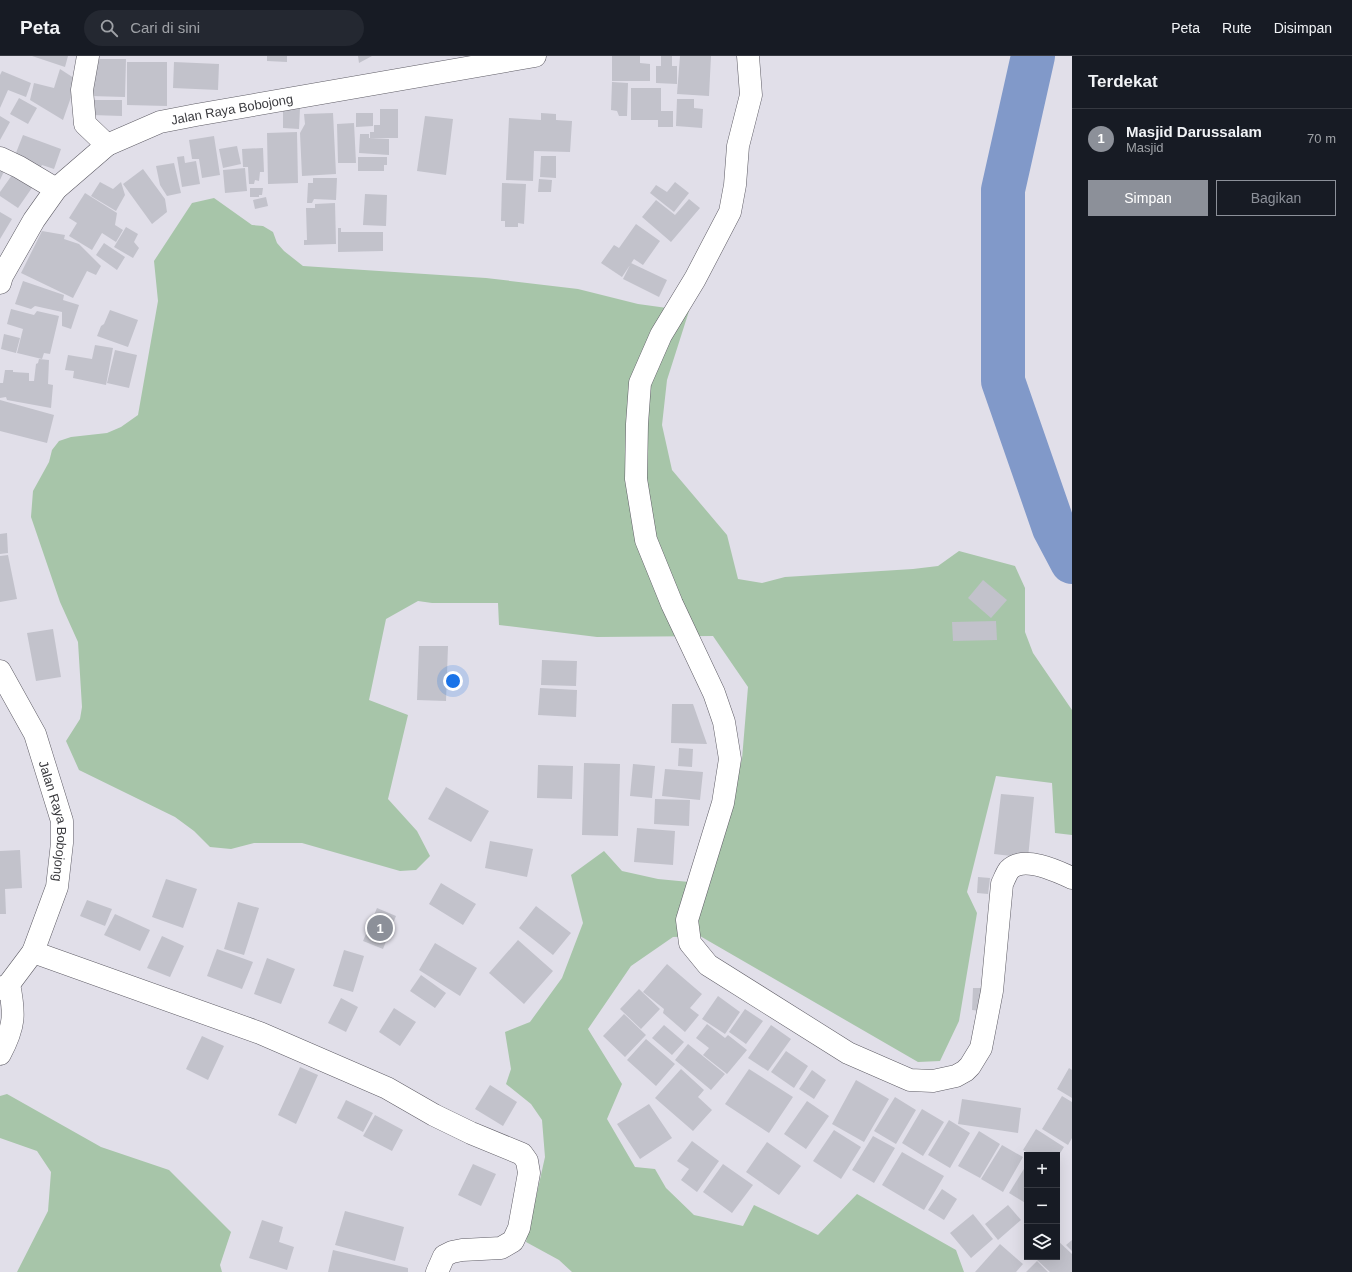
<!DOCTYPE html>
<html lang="id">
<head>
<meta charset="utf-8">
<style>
  :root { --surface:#171b24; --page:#242831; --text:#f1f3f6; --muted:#9ea1a6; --line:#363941; --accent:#8c9099 }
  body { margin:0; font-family:Helvetica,sans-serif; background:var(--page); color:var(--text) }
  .controls { position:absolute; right:12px; bottom:12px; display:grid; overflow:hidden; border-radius:0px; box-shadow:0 4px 16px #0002 }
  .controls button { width:36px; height:36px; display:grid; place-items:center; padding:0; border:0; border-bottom:1px solid var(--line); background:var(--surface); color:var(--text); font:20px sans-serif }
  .you { position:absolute; left:453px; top:625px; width:14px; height:14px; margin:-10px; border:3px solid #fff; border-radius:50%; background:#1a73e8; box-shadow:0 0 0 6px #1a73e833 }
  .badge { display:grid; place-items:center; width:26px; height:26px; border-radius:50%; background:var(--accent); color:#fff; font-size:13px; font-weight:700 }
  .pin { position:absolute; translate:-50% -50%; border:2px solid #fff; box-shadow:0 1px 4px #0006 }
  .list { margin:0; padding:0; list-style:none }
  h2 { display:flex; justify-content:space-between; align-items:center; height:52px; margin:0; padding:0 16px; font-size:17px }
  h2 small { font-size:13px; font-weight:400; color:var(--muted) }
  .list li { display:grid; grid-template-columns:26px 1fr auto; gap:12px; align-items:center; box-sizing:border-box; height:60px; padding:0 16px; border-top:1px solid var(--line) }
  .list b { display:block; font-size:15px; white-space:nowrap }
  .list p { margin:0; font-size:13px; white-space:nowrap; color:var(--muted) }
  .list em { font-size:13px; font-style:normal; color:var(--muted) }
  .actions { display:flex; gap:8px; padding:12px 16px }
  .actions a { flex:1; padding:9px 0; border:1px solid var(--accent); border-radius:0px; text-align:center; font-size:14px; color:var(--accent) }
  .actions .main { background:var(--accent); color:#fff }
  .icon { flex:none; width:22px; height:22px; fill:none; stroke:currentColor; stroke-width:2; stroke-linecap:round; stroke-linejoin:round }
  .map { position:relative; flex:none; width:1072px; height:1216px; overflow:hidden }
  header { display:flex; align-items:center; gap:24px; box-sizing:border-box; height:56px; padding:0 20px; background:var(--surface); border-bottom:1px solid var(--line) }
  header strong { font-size:19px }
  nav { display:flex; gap:22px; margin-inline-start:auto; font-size:14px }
  .search { width:280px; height:36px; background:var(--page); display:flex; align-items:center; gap:10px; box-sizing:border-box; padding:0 14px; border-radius:22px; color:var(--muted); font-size:15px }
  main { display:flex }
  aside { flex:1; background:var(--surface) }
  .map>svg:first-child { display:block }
  .green { fill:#a7c5a9 }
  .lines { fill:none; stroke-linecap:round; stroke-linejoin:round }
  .river { stroke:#8199c9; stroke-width:44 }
  .building { fill:#c2c2cb }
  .minor-casing { stroke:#5e5c65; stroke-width:23 }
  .secondary-casing { stroke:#5e5c65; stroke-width:23 }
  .minor { stroke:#fff; stroke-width:22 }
  .secondary { stroke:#fff; stroke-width:22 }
  .labels { text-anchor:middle; stroke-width:3; stroke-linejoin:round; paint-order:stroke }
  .street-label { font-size:13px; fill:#3b3b3f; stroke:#eeecf6 }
</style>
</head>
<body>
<header>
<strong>Peta</strong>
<div class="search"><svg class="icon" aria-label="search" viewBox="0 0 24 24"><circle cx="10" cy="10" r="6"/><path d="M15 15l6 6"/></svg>Cari di sini</div>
<nav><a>Peta</a><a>Rute</a><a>Disimpan</a></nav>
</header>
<main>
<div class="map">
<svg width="1072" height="1216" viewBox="0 0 1072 1216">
  <rect width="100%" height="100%" fill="#e1dfe9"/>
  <path class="green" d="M 214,142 L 252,169 L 263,170 L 273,176 L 277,187 L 284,195 L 303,210 L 486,222 L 578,233 L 638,248 L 689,255 L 667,324 L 662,369 L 672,414 L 727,479 L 738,523 L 762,527 L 785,521 L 913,513 L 938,510 L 959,495 L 1015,510 L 1025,532 L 1025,576 L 1033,597 L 1072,654 L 1072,779 L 1055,777 L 1052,727 L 996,720 L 967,836 L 977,857 L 959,965 L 940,1005 L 918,1006 L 700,880 L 673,881 L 631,910 L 588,973 L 622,1028 L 607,1063 L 635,1111 L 655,1113 L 666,1132 L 694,1159 L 743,1170 L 754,1149 L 818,1179 L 857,1138 L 956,1194 L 964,1216 L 572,1216 L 559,1204 L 526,1186 L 545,1101 L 542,1064 L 531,1048 L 506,1028 L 511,1013 L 505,976 L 530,966 L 562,922 L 583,867 L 571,819 L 604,795 L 622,815 L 658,823 L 710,828 L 742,703 L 748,631 L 713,580 L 597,581 L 499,569 L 498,547 L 432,547 L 418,545 L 386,563 L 369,644 L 408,659 L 388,743 L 417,775 L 430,800 L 416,814 L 400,815 L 302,787 L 254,787 L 231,793 L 210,791 L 194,775 L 175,761 L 79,714 L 66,685 L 80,663 L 82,651 L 78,586 L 60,546 L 31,461 L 33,435 L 49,406 L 52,394 L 59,385 L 71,381 L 107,377 L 121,371 L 138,359 L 158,245 L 154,205 L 192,147 Z
    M 7,1038 L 101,1091 L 169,1114 L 231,1176 L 220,1209 L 222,1216 L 17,1216 L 48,1155 L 51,1116 L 37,1095 L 0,1082 L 0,1040 Z"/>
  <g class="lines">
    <path class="river" d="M 1033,0 L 1003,134 L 1003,325 L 1054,472 L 1072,506"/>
  </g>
  <path class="building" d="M 32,0 L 68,0 L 65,11 Z
    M 267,0 L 287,0 L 287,6 L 267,5 Z
    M 358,0 L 372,0 L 359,7 Z
    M 612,0 L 640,0 L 640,7 L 650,8 L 650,25 L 612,25 Z
    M 661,0 L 672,0 L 672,10 L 677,10 L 677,28 L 656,27 L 656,10 L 661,10 Z
    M 680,0 L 711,0 L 709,40 L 677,38 Z
    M 95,3 L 126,3 L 125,41 L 90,40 Z
    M 127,6 L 167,6 L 167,50 L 127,49 Z
    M 174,6 L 219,8 L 218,34 L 173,32 Z
    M 60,13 L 77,24 L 63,64 L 30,44 L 34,27 L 54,32 Z
    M 2,15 L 31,27 L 26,41 L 8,34 L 0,52 L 0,19 Z
    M 612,26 L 628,27 L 627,60 L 619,60 L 617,55 L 611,54 Z
    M 631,32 L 661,32 L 661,55 L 673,55 L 673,71 L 658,71 L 658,64 L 631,64 Z
    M 19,42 L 37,52 L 28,68 L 10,58 Z
    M 677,43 L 694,43 L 694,52 L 703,53 L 702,72 L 676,70 Z
    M 92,44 L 122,44 L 122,60 L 92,59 Z
    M 283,52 L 300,52 L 299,73 L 283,72 Z
    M 380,53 L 398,53 L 398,82 L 370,82 L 370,76 L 374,76 L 374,69 L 380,69 Z
    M 333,57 L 336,118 L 302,120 L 300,77 L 305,68 L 304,58 Z
    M 356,57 L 373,57 L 373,70 L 356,71 Z
    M 541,57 L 556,58 L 556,64 L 572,65 L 570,96 L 534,95 L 533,125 L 506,124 L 509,62 L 541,64 Z
    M 0,60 L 10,66 L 0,84 Z
    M 425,60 L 453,63 L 446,119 L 417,115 Z
    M 354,67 L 356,107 L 338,107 L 337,68 Z
    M 297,76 L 298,127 L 268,128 L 267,77 Z
    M 360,78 L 369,78 L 369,82 L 389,83 L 389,99 L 359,97 Z
    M 23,79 L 61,93 L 54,113 L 42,109 L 39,114 L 12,107 Z
    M 214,80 L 220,119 L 202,122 L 199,103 L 192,103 L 189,84 Z
    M 237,90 L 241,108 L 223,112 L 219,93 Z
    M 263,92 L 264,116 L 260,116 L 259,125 L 255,124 L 254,128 L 249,128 L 248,111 L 243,111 L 242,93 Z
    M 184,100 L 185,107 L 196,105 L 200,128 L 182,131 L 177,101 Z
    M 541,100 L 556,100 L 556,122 L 540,121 Z
    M 358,101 L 387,101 L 387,109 L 384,109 L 384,115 L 358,115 Z
    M 174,107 L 181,137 L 167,140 L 160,129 L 156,110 Z
    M 0,108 L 6,111 L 0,124 Z
    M 17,112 L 36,126 L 18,152 L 0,140 L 0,136 Z
    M 245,112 L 247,135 L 225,137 L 223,114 Z
    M 143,113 L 165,143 L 167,156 L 152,168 L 123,128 Z
    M 313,122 L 337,122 L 336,144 L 314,143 L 312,147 L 307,147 L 308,127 L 313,127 Z
    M 539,123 L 552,124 L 551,136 L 538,136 Z
    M 100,126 L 113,133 L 121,126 L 125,139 L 116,155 L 91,140 Z
    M 675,126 L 689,137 L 674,156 L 650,137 L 656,129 L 667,136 Z
    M 502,127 L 526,128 L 524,168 L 518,167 L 518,171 L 505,171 L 505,165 L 501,165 Z
    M 250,132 L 263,132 L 262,139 L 259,139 L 259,141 L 250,141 Z
    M 85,137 L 117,157 L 115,169 L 123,174 L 116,186 L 102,177 L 92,194 L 69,180 L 77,167 L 69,162 Z
    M 365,138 L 387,139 L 386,170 L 363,169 Z
    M 266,141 L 268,150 L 255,153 L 253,144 Z
    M 689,143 L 700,152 L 671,186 L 642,161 L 656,144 L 675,159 Z
    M 335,147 L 336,188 L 304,189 L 304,184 L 307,184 L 306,152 L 315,152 L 315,148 Z
    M 0,156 L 12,163 L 0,183 Z
    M 636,168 L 660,185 L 643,209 L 634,203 L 622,221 L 601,207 L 614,189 L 619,192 Z
    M 126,171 L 138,178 L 134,186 L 139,192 L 133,202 L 114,191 Z
    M 338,172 L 341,172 L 341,176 L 383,176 L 383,195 L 338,196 Z
    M 42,175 L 65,179 L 64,183 L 79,188 L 101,210 L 96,219 L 87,215 L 73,242 L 21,217 Z
    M 104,187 L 125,201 L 117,214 L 96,199 Z
    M 631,207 L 667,224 L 659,241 L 623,223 Z
    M 23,225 L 64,239 L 63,244 L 79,249 L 71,273 L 62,270 L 62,256 L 35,250 L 31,253 L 15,248 Z
    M 11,253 L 34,259 L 37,255 L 59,260 L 50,298 L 44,297 L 42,303 L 17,297 L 23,273 L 7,268 Z
    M 110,254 L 138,264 L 128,291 L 97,280 L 101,270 L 104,268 Z
    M 4,278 L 20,282 L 16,297 L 1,293 Z
    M 95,289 L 113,292 L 106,329 L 73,322 L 74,315 L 65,314 L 68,299 L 92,303 Z
    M 115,294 L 137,299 L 129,332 L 107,327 Z
    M 39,303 L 49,304 L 48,328 L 53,329 L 51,352 L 7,344 L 6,341 L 0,342 L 0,327 L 3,327 L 5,314 L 13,314 L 13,316 L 29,317 L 29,325 L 34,325 L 36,308 L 38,307 Z
    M 0,344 L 54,359 L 47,387 L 0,375 Z
    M 7,477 L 8,497 L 0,498 L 0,478 Z
    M 8,499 L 17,543 L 0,546 L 0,500 Z
    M 983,524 L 1007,544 L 991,562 L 968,542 Z
    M 996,565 L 997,584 L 953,585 L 952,566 Z
    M 53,573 L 61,621 L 36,625 L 27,577 Z
    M 419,590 L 448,590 L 446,645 L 417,644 Z
    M 542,604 L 577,605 L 576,630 L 541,629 Z
    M 540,632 L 577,634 L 576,661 L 538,659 Z
    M 672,648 L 693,648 L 707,688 L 671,687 Z
    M 679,692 L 693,693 L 692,711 L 678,710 Z
    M 584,707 L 620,708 L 618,780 L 582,779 Z
    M 633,708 L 655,710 L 652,742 L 630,740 Z
    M 538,709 L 573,710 L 572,743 L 537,742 Z
    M 665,713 L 703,716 L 700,744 L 662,740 Z
    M 446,731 L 489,755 L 471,786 L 428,763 Z
    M 1001,738 L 1034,741 L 1028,802 L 994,798 Z
    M 655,743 L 690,744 L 689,770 L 654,768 Z
    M 637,772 L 675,775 L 673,809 L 634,806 Z
    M 490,785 L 533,793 L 527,821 L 485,812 Z
    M 20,794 L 22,832 L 5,833 L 6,858 L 0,858 L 0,795 Z
    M 978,821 L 990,822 L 988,838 L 977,837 Z
    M 166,823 L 197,833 L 183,872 L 152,861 Z
    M 441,827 L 476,848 L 463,869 L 429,848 Z
    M 87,844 L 112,853 L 105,870 L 80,860 Z
    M 238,846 L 259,852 L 244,899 L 224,893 Z
    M 536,850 L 571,877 L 553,899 L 519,872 Z
    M 377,852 L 396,860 L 383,893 L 363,885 Z
    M 115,858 L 150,874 L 140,895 L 104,879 Z
    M 162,880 L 184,890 L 170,921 L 147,912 Z
    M 518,884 L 553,915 L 524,948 L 489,917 Z
    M 435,887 L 477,912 L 460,940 L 419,914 Z
    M 217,893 L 253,906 L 242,933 L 207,920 Z
    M 344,894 L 364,900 L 353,936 L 333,930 Z
    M 267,902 L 295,913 L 281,948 L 254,938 Z
    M 667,908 L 702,938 L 690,952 L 699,959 L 685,976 L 663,957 L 664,953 L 643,936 Z
    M 421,919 L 446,937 L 435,952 L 410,935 Z
    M 973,932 L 983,932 L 982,955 L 972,954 Z
    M 639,933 L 660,953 L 641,973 L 620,953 Z
    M 718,940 L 740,956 L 725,978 L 702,963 Z
    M 341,942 L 358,951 L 346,976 L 328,967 Z
    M 394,952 L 416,966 L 400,990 L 379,976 Z
    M 745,953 L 763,965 L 746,988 L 729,976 Z
    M 624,958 L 646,979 L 625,1001 L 603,980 Z
    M 707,968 L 725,982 L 728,979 L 747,994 L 727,1018 L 703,999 L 709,992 L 696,982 Z
    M 664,969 L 684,986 L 672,999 L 652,982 Z
    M 771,969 L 791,983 L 768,1015 L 748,1002 Z
    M 202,980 L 224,990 L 208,1024 L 186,1013 Z
    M 646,983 L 675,1008 L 656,1030 L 627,1004 Z
    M 688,988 L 725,1018 L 711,1034 L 675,1004 Z
    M 786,995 L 808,1010 L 794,1032 L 771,1016 Z
    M 300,1011 L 318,1019 L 296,1068 L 278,1059 Z
    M 1069,1012 L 1072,1014 L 1072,1042 L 1057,1033 Z
    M 681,1013 L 704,1034 L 698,1041 L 712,1054 L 693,1075 L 655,1042 Z
    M 749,1013 L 793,1041 L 769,1077 L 725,1048 Z
    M 812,1014 L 826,1024 L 814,1043 L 799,1033 Z
    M 856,1024 L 889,1043 L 864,1086 L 832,1068 Z
    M 490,1029 L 517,1046 L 503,1070 L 475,1053 Z
    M 1062,1040 L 1072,1046 L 1072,1082 L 1068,1089 L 1042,1073 Z
    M 895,1041 L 916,1054 L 896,1088 L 874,1075 Z
    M 962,1043 L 1021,1052 L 1018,1077 L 958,1068 Z
    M 346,1044 L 373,1057 L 363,1076 L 337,1062 Z
    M 807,1045 L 829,1060 L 806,1093 L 784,1078 Z
    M 649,1048 L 672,1082 L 640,1103 L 617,1068 Z
    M 922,1053 L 944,1066 L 923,1100 L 902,1087 Z
    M 375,1059 L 403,1074 L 392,1095 L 363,1080 Z
    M 949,1064 L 970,1077 L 950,1112 L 928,1099 Z
    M 1036,1073 L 1064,1091 L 1057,1102 L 1057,1099 L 1031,1099 L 1023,1094 Z
    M 834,1074 L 861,1091 L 841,1123 L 813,1105 Z
    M 979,1075 L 1000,1088 L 980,1122 L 958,1110 Z
    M 873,1080 L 895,1092 L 874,1127 L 852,1114 Z
    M 692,1085 L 719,1105 L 697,1136 L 681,1124 L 689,1113 L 677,1105 Z
    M 767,1086 L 801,1110 L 779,1139 L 746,1116 Z
    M 1002,1089 L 1023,1101 L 1003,1136 L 981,1123 Z
    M 902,1096 L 944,1120 L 924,1154 L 882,1129 Z
    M 473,1108 L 496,1118 L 481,1150 L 458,1139 Z
    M 723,1108 L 753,1129 L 732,1157 L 703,1136 Z
    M 1027,1108 L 1027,1148 L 1009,1137 Z
    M 942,1133 L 957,1143 L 944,1164 L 928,1154 Z
    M 1008,1149 L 1021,1164 L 998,1184 L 985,1168 Z
    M 345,1155 L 404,1171 L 395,1205 L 335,1189 Z
    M 973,1158 L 993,1183 L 971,1202 L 950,1177 Z
    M 262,1164 L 283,1171 L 279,1186 L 294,1191 L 287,1214 L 249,1202 Z
    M 1057,1184 L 1072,1198 L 1072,1216 L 1050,1216 L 1036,1203 L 1038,1201 L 1057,1201 Z
    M 1072,1184 L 1072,1195 L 1066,1189 Z
    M 1000,1188 L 1023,1208 L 1016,1216 L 975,1216 Z
    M 333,1194 L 408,1212 L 408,1216 L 328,1216 Z
    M 1037,1205 L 1048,1216 L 1026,1216 Z"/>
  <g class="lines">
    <g class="minor-casing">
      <path id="minor" d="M 88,0 L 82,34 L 85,68 L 107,89
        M 748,0 L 751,39 L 738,90 L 735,129 L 730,156 L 695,223 L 661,279 L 640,327 L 637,368 L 636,423 L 646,484 L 672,548 L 714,637 L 724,666 L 730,703 L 723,747 L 687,864 L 690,887 L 708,909 L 848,997 L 910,1024 L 933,1025 L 956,1020 L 965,1015 L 970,1010 L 981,992 L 992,935 L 1002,828 C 1004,824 1006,818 1009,814 C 1023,799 1057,815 1072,822
        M 0,102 L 19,111 L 56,133
        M 33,896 L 260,977 L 387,1032 L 434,1059 L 471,1077 L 522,1098 L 527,1105 L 529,1117 L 519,1172 L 513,1185 L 501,1192 L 462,1194 L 452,1196 L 444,1200 L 437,1216
        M 0,998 C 15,970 15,958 9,928"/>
    </g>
    <g class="secondary-casing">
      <g id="secondary">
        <path id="s1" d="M 0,227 L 2,220 L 34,164 L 56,133 L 107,89 L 160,66 L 196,59 L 535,0"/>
        <path id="s2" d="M 0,615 L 35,678 L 62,765 L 62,787 L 57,831 L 33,896 L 9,928 L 0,933"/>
      </g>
    </g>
    <use href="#minor" class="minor"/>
    <use href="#secondary" class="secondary"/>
  </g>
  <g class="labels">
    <g class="street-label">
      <text dy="5" stroke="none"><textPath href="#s1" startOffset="308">Jalan Raya Bobojong</textPath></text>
      <text dy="5" stroke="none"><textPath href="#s2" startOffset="162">Jalan Raya Bobojong</textPath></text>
    </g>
  </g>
</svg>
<div class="controls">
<button>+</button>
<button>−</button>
<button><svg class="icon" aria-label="layers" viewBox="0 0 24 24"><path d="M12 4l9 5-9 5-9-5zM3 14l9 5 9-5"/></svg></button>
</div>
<div class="you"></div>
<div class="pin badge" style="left:380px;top:872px">1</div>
</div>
<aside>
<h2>Terdekat<small></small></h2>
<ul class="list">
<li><span class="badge">1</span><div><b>Masjid Darussalam</b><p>Masjid</p></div><em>70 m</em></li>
</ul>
<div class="actions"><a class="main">Simpan</a><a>Bagikan</a></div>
</aside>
</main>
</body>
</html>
